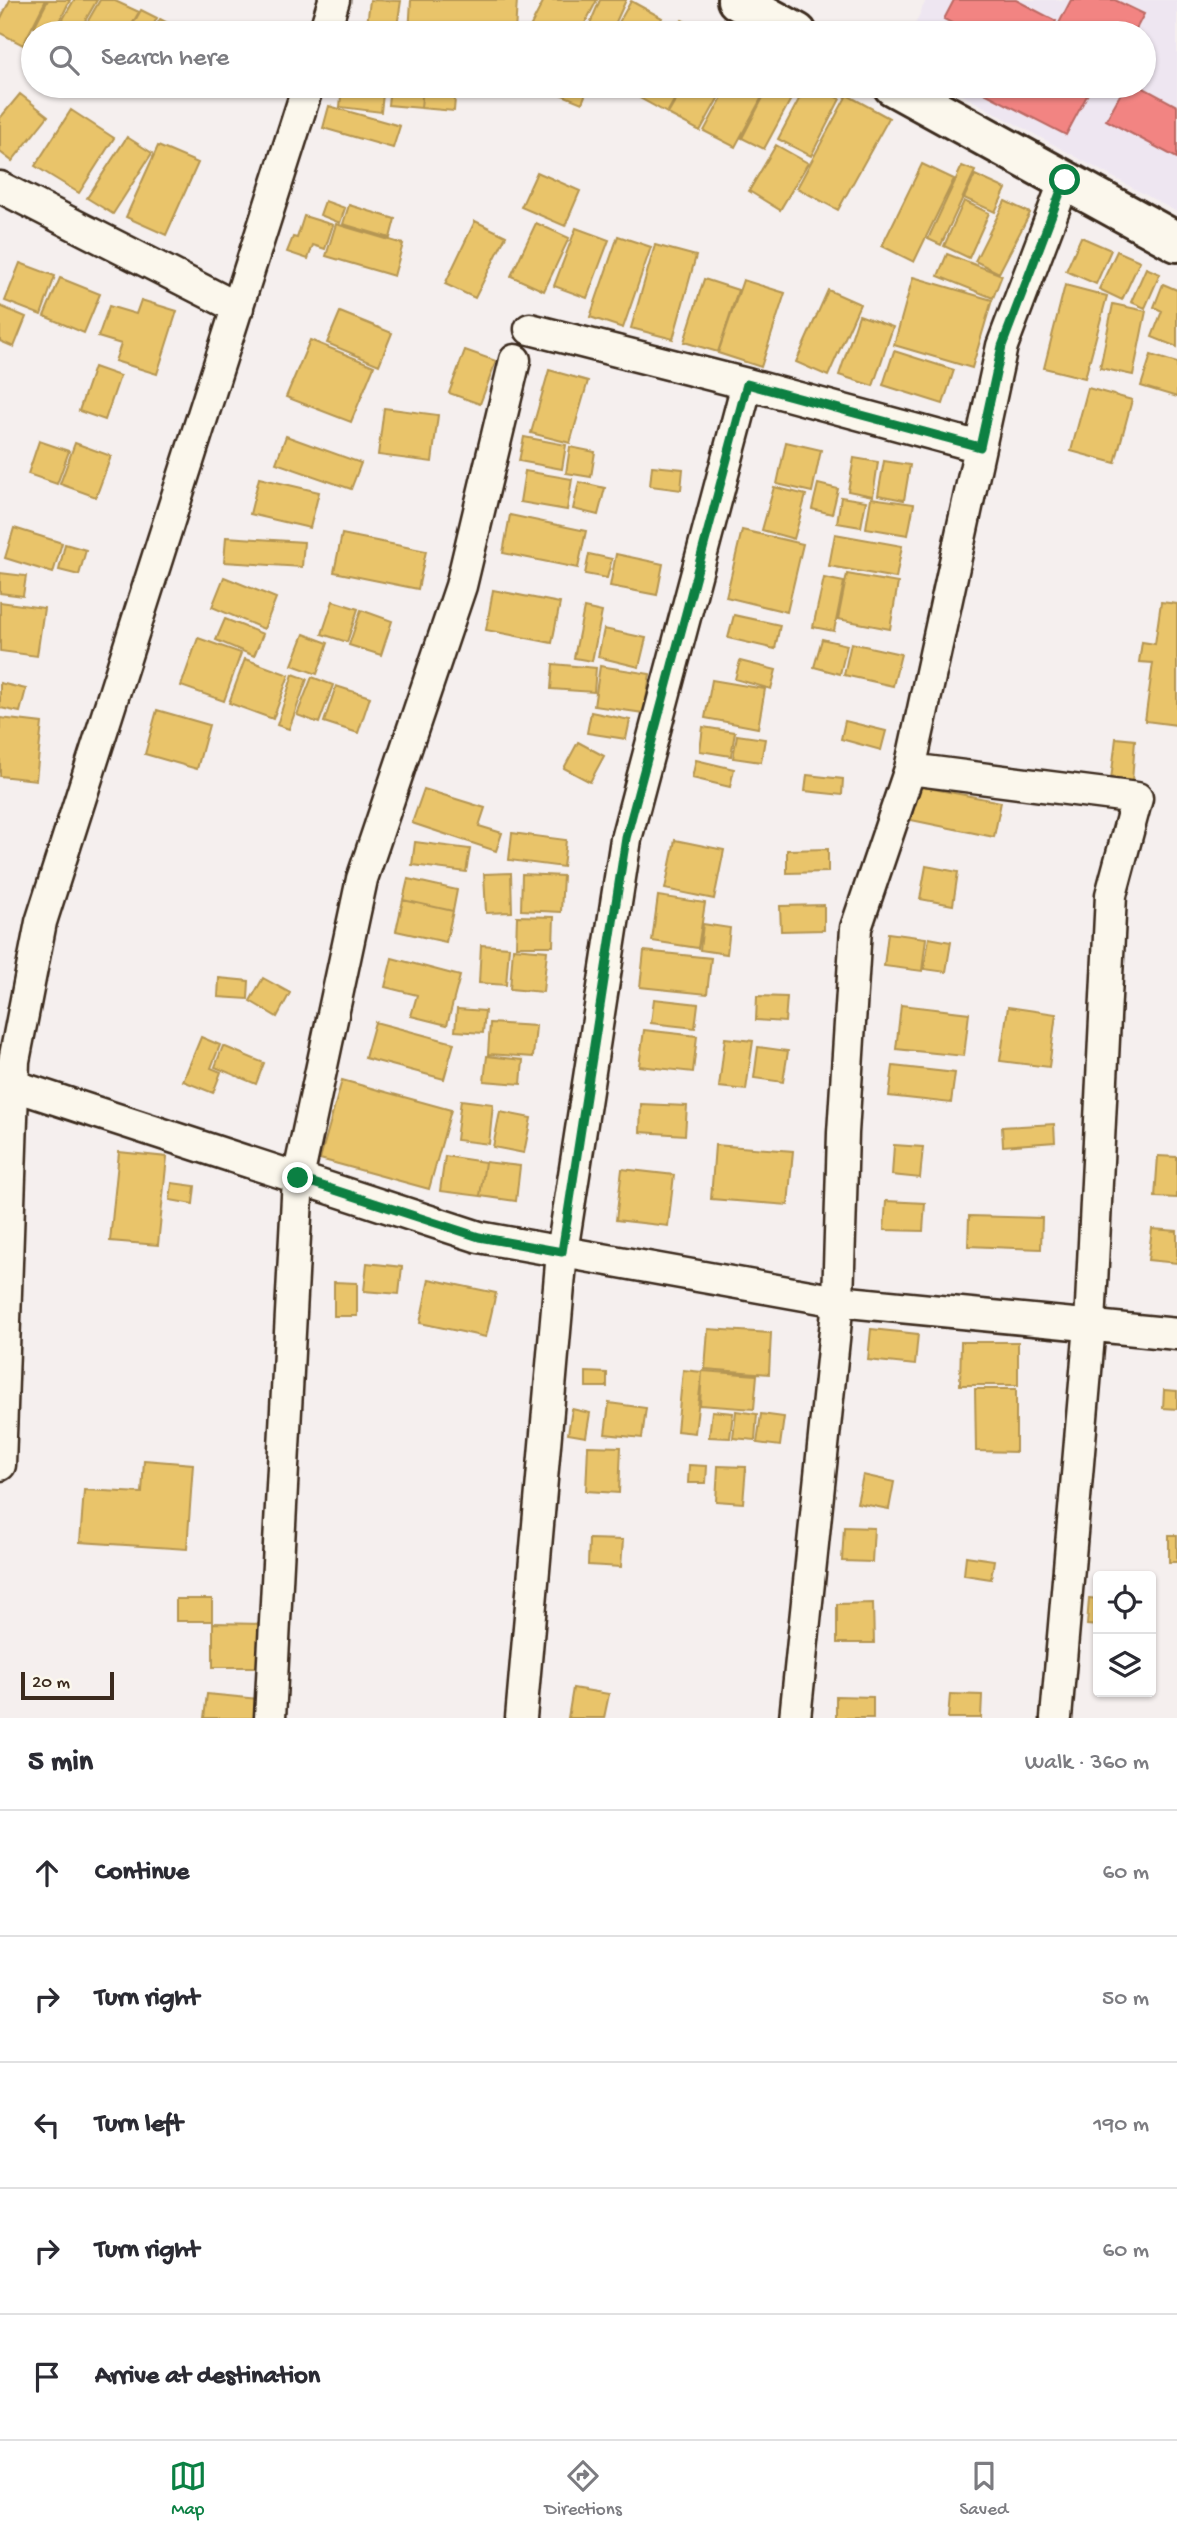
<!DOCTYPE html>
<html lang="en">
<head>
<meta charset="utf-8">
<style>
  :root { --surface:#fff; --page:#f2f2f3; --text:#2b2b33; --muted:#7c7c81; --line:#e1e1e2; --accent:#0b8043 }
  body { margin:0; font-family:"Gochi Hand",sans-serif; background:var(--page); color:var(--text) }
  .controls { position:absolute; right:21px; bottom:21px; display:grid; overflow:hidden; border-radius:7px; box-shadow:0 2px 5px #0004 }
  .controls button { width:63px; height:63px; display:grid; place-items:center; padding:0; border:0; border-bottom:2px solid var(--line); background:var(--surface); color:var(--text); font:35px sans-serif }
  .scale { position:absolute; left:21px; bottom:18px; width:93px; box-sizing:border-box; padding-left:7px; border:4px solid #3b2a1e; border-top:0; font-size:19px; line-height:24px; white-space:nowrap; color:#3b2a1e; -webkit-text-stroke:5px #fbf7ec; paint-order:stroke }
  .stop { position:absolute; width:21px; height:21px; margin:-16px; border:5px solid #0b8043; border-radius:50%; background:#fff }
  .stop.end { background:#0b8043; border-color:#fff; box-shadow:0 2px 7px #0008 }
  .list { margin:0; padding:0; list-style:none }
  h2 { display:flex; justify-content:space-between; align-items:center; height:91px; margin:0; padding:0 28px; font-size:30px }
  h2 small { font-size:23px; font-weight:400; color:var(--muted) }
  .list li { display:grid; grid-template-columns:46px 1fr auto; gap:21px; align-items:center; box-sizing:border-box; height:126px; padding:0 28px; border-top:2px solid var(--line) }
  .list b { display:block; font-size:26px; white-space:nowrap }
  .list em { font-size:23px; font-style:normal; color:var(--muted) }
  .icon { flex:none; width:38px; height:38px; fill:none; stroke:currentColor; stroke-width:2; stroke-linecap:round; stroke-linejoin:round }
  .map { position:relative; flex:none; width:1177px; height:1718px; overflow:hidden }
  .search { position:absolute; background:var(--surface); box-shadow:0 2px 5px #0004; left:21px; right:21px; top:21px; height:77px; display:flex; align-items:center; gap:18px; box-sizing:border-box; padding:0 24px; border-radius:38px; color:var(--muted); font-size:26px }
  .sheet { height:721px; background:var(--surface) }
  nav { display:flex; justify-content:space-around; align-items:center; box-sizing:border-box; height:98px; border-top:2px solid var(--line); background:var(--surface); font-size:19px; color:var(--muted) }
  nav a { display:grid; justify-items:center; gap:4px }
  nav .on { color:var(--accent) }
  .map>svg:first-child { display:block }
  .built { fill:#eee6f1 }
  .homes { fill:#e9c46a; stroke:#b59653; stroke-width:2 }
  .health { fill:#f28482; stroke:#bb6964; stroke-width:2 }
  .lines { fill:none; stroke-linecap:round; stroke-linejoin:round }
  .street-casing { stroke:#3b2a1e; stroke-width:35 }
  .secondary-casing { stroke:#3b2a1e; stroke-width:44 }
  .street { stroke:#fbf7ec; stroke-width:30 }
  .secondary { stroke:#fbf7ec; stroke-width:38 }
  .route { stroke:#0b8043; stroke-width:9 }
</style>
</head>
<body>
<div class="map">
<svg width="1177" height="1718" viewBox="0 0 1177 1718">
  <rect width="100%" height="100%" fill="#f5efee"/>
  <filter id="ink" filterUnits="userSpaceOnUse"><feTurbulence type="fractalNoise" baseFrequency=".0143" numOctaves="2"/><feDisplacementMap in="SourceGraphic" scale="14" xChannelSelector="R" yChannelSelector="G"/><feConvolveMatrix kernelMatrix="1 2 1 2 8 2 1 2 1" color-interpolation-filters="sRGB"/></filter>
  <g filter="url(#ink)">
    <path class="built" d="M 926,0 L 1177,0 L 1177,212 L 946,86 L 1144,86 L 1144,33 L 911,33 Z"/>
    <path class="homes" d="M 10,0 L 46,0 L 23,45 L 0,33 L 0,20 Z
      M 48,0 L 70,0 L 54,33 L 46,33 L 34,27 Z
      M 74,0 L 97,0 L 78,33 L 55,33 Z
      M 100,0 L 113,0 L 139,12 L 127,33 L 81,33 Z
      M 370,0 L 401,1 L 396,33 L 366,33 Z
      M 411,0 L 517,0 L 515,33 L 409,33 Z
      M 544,0 L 597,0 L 580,33 L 527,33 Z
      M 600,0 L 626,0 L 611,33 L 586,33 Z
      M 631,1 L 662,18 L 654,33 L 613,33 Z
      M 141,10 L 157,18 L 149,33 L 128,33 Z
      M 160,19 L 185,32 L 184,33 L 152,33 Z
      M 682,20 L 706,33 L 675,33 Z
      M 342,86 L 384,86 L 381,112 L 340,107 Z
      M 390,86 L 423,86 L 421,108 L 388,105 Z
      M 423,86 L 456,86 L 454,111 L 421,108 Z
      M 564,86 L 589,86 L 582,103 L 560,94 Z
      M 647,86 L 682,86 L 667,113 L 640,98 Z
      M 684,86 L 725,86 L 700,131 L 668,114 Z
      M 728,86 L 768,86 L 735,147 L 704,131 Z
      M 769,86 L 798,86 L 764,149 L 742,138 Z
      M 806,86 L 814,86 L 840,99 L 811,156 L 778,139 Z
      M 20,94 L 48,116 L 12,161 L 0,152 L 0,118 Z
      M 847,95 L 889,118 L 838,210 L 797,188 Z
      M 329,106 L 400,126 L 393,148 L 323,128 Z
      M 71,110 L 114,138 L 79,193 L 35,166 Z
      M 127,137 L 152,153 L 113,214 L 87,198 Z
      M 776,145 L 808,163 L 780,210 L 749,191 Z
      M 158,146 L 198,163 L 166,235 L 126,217 Z
      M 922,164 L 954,179 L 914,262 L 882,246 Z
      M 962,166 L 975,171 L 941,245 L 928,239 Z
      M 537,172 L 580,191 L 565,226 L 521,207 Z
      M 975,175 L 1006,189 L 995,212 L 964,198 Z
      M 325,201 L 345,208 L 340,223 L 320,215 Z
      M 964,201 L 989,213 L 969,258 L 944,246 Z
      M 1005,201 L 1030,213 L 999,273 L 975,261 Z
      M 349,205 L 395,219 L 390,238 L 343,224 Z
      M 304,216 L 333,225 L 325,249 L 313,245 L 308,259 L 287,252 L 293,237 L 297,238 Z
      M 475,221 L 506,236 L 475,298 L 445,284 Z
      M 536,223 L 569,238 L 544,291 L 511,276 Z
      M 336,224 L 403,244 L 394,276 L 326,256 Z
      M 576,228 L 609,240 L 587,298 L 554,286 Z
      M 618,236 L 651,247 L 623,328 L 590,317 Z
      M 1081,237 L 1111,250 L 1096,284 L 1066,271 Z
      M 655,245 L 696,256 L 673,339 L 631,328 Z
      M 1117,251 L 1140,261 L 1122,300 L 1099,289 Z
      M 947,254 L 1002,275 L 993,298 L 938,276 Z
      M 20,263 L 55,276 L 41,315 L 5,301 Z
      M 1146,268 L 1160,274 L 1145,308 L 1131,302 Z
      M 913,277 L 992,300 L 972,368 L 894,345 Z
      M 60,278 L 100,294 L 84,333 L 44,316 Z
      M 704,279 L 738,290 L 718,352 L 684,342 Z
      M 743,280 L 785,293 L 761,367 L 718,353 Z
      M 1163,284 L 1177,290 L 1177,347 L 1152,337 L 1162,311 L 1154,307 Z
      M 1065,285 L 1107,296 L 1085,378 L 1044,368 Z
      M 828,290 L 860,304 L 828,376 L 796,362 Z
      M 141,300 L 177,311 L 157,374 L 115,361 L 121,344 L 98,337 L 109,306 L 136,314 Z
      M 1113,304 L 1146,311 L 1133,375 L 1100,368 Z
      M 0,306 L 26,317 L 14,347 L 0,341 Z
      M 340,312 L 392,333 L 379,365 L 327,343 Z
      M 859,315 L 893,327 L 873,386 L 839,375 Z
      M 310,340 L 374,366 L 351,422 L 286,397 Z
      M 465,350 L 496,361 L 480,404 L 449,393 Z
      M 894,351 L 954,370 L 943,404 L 883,385 Z
      M 1151,355 L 1177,363 L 1177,397 L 1141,386 Z
      M 94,367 L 120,376 L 105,420 L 79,411 Z
      M 549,370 L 588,381 L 570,443 L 531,433 Z
      M 1088,388 L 1132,400 L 1115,463 L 1071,451 Z
      M 384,408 L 438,415 L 432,462 L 378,455 Z
      M 286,436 L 361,463 L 351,489 L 276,463 Z
      M 524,437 L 566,445 L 562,469 L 519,461 Z
      M 39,441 L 69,451 L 57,484 L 28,474 Z
      M 786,442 L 821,450 L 812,492 L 777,484 Z
      M 75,443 L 111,456 L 96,497 L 60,484 Z
      M 570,447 L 595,452 L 591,477 L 566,473 Z
      M 854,458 L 878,462 L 873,496 L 848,491 Z
      M 884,461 L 910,465 L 904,500 L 878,495 Z
      M 652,466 L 683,469 L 681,490 L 650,486 Z
      M 525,471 L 572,479 L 567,510 L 520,502 Z
      M 259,478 L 319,492 L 310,528 L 250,514 Z
      M 579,482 L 605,488 L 598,515 L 573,509 Z
      M 818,484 L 838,489 L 832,514 L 812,509 Z
      M 774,487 L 806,495 L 794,539 L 762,530 Z
      M 841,497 L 866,501 L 861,527 L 837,523 Z
      M 871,498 L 914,504 L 908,535 L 866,528 Z
      M 510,515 L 586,531 L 578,568 L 503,553 Z
      M 14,528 L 62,543 L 53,573 L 5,558 Z
      M 742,530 L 803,544 L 787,612 L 726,597 Z
      M 342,534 L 426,551 L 418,589 L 334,572 Z
      M 835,534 L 902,546 L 896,578 L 829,566 Z
      M 226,537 L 304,542 L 302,567 L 224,562 Z
      M 65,544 L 86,550 L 79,575 L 59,570 Z
      M 589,554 L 612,559 L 607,578 L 585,574 Z
      M 616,554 L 663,564 L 657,595 L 610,586 Z
      M 0,573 L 26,576 L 23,596 L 0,593 Z
      M 847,574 L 898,583 L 890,629 L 838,619 Z
      M 224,577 L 276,598 L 264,629 L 212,607 Z
      M 824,578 L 844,582 L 834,631 L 813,627 Z
      M 493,590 L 560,603 L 552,643 L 486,630 Z
      M 333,601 L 358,609 L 347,642 L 322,634 Z
      M 0,602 L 44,608 L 37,656 L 0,651 Z
      M 1161,602 L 1177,604 L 1177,725 L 1145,721 L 1153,663 L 1139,662 L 1142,642 L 1155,644 Z
      M 584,608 L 602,612 L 592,661 L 574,658 Z
      M 361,610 L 392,621 L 381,655 L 349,645 Z
      M 734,615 L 780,625 L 775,649 L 728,638 Z
      M 225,619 L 263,634 L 254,656 L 216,640 Z
      M 604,629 L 646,638 L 639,667 L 598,657 Z
      M 304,634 L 328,643 L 317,674 L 292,665 Z
      M 198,638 L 241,653 L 224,701 L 181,686 Z
      M 822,639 L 847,645 L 840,674 L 814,667 Z
      M 851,643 L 901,654 L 893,686 L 844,675 Z
      M 245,659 L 289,675 L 273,719 L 229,703 Z
      M 740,661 L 776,670 L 771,689 L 735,679 Z
      M 553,664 L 596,668 L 594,692 L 551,689 Z
      M 600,666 L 650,674 L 644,713 L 594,706 Z
      M 293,674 L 307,679 L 289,729 L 277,725 Z
      M 312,677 L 333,685 L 319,723 L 297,715 Z
      M 712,680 L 765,689 L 758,728 L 705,718 Z
      M 0,683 L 26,689 L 20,712 L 0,708 Z
      M 336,686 L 370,697 L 358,733 L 324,722 Z
      M 157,710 L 209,725 L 197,769 L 145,754 Z
      M 591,712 L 630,720 L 626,739 L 587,733 Z
      M 0,718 L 42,723 L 36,780 L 0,776 Z
      M 845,721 L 886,731 L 881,750 L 841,739 Z
      M 703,727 L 735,732 L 731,756 L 700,751 Z
      M 737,735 L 765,739 L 761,762 L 733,758 Z
      M 1116,738 L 1135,740 L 1132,782 L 1111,780 Z
      M 578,742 L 604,756 L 590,782 L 564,768 Z
      M 696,760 L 734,769 L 730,787 L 692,778 Z
      M 807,775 L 843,779 L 842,795 L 805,791 Z
      M 918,786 L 1001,802 L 994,837 L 911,820 Z
      M 424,789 L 485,808 L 479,826 L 502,833 L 496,851 L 412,823 Z
      M 512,833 L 566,840 L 563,867 L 509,860 Z
      M 675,840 L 724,850 L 714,899 L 665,889 Z
      M 415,842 L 470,849 L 466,872 L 412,865 Z
      M 828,849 L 828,872 L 787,873 L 787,850 Z
      M 926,866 L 958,872 L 953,905 L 920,899 Z
      M 511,873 L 512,912 L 486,913 L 484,874 Z
      M 522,874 L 563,876 L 561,912 L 521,910 Z
      M 408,879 L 457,890 L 453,911 L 403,900 Z
      M 658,896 L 705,903 L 698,948 L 652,941 Z
      M 403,900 L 453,911 L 446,942 L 396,931 Z
      M 824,905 L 824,930 L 781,931 L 780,906 Z
      M 517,916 L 554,917 L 553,946 L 516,946 Z
      M 703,924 L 730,928 L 727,954 L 700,950 Z
      M 888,933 L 926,938 L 922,971 L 884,966 Z
      M 929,938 L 951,942 L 946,972 L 924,969 Z
      M 481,945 L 509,947 L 506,985 L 479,983 Z
      M 513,948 L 547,951 L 543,992 L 510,989 Z
      M 644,951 L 711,958 L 707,994 L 640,987 Z
      M 392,958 L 460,976 L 447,1025 L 411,1016 L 417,995 L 385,987 Z
      M 219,978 L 249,981 L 248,999 L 218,997 Z
      M 263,978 L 290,993 L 277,1017 L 250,1001 Z
      M 757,996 L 787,997 L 785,1022 L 756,1020 Z
      M 654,999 L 698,1004 L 695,1028 L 651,1023 Z
      M 901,1005 L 969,1013 L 964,1056 L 896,1049 Z
      M 1008,1007 L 1056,1014 L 1049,1067 L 1000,1061 Z
      M 457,1009 L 485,1011 L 483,1033 L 455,1031 Z
      M 375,1022 L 454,1043 L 444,1079 L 365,1058 Z
      M 490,1023 L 536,1026 L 533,1057 L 488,1054 Z
      M 644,1030 L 697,1036 L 693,1072 L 639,1066 Z
      M 201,1037 L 220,1045 L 211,1068 L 221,1072 L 213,1093 L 183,1081 Z
      M 725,1038 L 753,1041 L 746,1090 L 719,1087 Z
      M 223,1046 L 264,1063 L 256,1084 L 215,1067 Z
      M 758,1047 L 788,1051 L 783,1082 L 754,1078 Z
      M 487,1056 L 523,1060 L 521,1084 L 484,1081 Z
      M 893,1066 L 955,1073 L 951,1103 L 889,1096 Z
      M 342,1080 L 451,1110 L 429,1189 L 320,1159 Z
      M 461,1100 L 493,1104 L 489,1144 L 456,1140 Z
      M 641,1104 L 687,1106 L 685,1135 L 640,1132 Z
      M 500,1112 L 531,1118 L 524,1153 L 493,1147 Z
      M 1054,1124 L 1055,1142 L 1003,1146 L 1002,1127 Z
      M 715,1145 L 793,1151 L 788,1205 L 711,1199 Z
      M 894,1145 L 923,1147 L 920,1178 L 892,1175 Z
      M 119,1152 L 167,1157 L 158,1245 L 110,1241 Z
      M 445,1156 L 485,1162 L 480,1196 L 440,1191 Z
      M 1158,1156 L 1177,1157 L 1177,1198 L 1155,1197 Z
      M 485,1162 L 520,1166 L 516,1201 L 480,1196 Z
      M 622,1169 L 674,1175 L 668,1226 L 616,1220 Z
      M 172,1183 L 195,1186 L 193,1204 L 170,1200 Z
      M 886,1201 L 925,1203 L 923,1231 L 884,1230 Z
      M 969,1216 L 1042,1218 L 1041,1249 L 968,1246 Z
      M 1152,1229 L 1177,1231 L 1177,1263 L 1148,1260 Z
      M 367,1263 L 402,1267 L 399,1294 L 364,1291 Z
      M 429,1279 L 496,1293 L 486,1337 L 420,1323 Z
      M 334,1282 L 357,1283 L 357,1316 L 334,1316 Z
      M 708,1329 L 771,1333 L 769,1374 L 705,1369 Z
      M 871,1329 L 918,1334 L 915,1365 L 868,1360 Z
      M 961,1342 L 1018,1342 L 1018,1385 L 960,1385 Z
      M 683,1370 L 702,1372 L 695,1433 L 677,1431 Z
      M 702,1371 L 757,1375 L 754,1409 L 700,1405 Z
      M 586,1372 L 607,1373 L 607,1387 L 586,1387 Z
      M 975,1389 L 1016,1389 L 1016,1452 L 976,1451 Z
      M 1164,1390 L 1177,1391 L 1177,1409 L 1163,1408 Z
      M 609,1403 L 646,1408 L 642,1438 L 605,1434 Z
      M 572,1409 L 590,1413 L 586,1437 L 568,1434 Z
      M 712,1411 L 733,1413 L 730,1438 L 709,1437 Z
      M 736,1411 L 757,1414 L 755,1440 L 733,1438 Z
      M 761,1414 L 784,1417 L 780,1446 L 757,1443 Z
      M 588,1446 L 621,1447 L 619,1493 L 586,1491 Z
      M 144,1460 L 193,1464 L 187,1549 L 80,1542 L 84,1490 L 142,1493 Z
      M 689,1465 L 707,1466 L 706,1483 L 688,1483 Z
      M 718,1466 L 746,1467 L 743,1503 L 716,1501 Z
      M 863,1475 L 894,1482 L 889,1509 L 857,1503 Z
      M 844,1527 L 874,1528 L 872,1562 L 842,1561 Z
      M 1169,1535 L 1177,1535 L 1177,1562 L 1169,1562 Z
      M 589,1539 L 623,1540 L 621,1567 L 588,1565 Z
      M 966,1556 L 994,1560 L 991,1579 L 964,1575 Z
      M 1089,1598 L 1098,1599 L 1098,1626 L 1087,1625 Z
      M 176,1599 L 212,1599 L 212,1621 L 176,1621 Z
      M 873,1603 L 874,1643 L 837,1643 L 837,1604 Z
      M 213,1623 L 266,1624 L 266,1667 L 213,1667 Z
      M 573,1688 L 609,1694 L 604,1718 L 568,1718 Z
      M 207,1694 L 268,1700 L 266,1718 L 204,1718 Z
      M 950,1694 L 982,1695 L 981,1718 L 948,1718 Z
      M 836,1696 L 873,1697 L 873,1718 L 836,1718 Z"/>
    <path class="health" d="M 954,0 L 1016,0 L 1056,21 L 1050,33 L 966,33 L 967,31 L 944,19 Z
      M 1071,0 L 1115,0 L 1144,14 L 1134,33 L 1069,33 L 1057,27 Z
      M 971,86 L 1092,86 L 1066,135 Z
      M 1125,86 L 1140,86 L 1177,106 L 1177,158 L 1106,120 Z"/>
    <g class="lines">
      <g class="street-casing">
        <path id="street" d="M 324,33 L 334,0
          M 0,187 L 238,308
          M 530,329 L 747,384 L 980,447
          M 910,769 L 1137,798 L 1111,895 L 1090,1325 L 1056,1718
          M 0,1081 L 479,1237 L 838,1301 L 1177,1334
          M 0,1465 L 14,1061 L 41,922 L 308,86
          M 270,1718 L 298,1178 L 362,879 L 461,586 L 515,360
          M 521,1718 L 562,1252 L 626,839 L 747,384
          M 795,1718 L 838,1301 L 843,1133 L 856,928 L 910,769 L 1002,346 L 1065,180"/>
      </g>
      <g class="secondary-casing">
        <path id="secondary" d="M 737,0 L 797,33
          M 893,86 L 1177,242"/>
      </g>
      <use href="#street" class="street"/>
      <use href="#secondary" class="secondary"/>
    </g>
  </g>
  <g class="lines" filter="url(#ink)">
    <path class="route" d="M 298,1178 L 479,1237 L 562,1252 L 626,838 L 747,384 L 980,447 L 1002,346 L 1065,180"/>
  </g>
</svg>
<div class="controls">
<button><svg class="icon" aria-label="locate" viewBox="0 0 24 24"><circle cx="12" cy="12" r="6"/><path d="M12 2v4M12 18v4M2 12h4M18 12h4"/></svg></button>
<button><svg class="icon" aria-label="layers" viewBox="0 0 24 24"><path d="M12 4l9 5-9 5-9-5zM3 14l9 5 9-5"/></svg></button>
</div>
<div class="scale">20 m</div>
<div class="stop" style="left:1065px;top:180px"></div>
<div class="stop end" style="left:298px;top:1178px"></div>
<div class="search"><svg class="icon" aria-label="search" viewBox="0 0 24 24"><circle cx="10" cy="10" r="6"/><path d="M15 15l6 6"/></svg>Search here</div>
</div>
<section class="sheet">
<h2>5 min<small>Walk · 360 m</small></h2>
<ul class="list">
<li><svg class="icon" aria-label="ahead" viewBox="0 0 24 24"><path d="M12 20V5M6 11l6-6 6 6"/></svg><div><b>Continue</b></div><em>60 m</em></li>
<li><svg class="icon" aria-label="right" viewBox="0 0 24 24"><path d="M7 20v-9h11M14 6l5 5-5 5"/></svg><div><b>Turn right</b></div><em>50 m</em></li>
<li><svg class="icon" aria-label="left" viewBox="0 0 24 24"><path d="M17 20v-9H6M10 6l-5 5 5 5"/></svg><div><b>Turn left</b></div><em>190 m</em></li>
<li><svg class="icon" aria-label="right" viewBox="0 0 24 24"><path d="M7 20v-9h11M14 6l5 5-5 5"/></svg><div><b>Turn right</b></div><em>60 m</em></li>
<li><svg class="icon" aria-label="arrive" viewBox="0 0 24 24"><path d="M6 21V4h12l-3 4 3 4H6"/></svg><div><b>Arrive at destination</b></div></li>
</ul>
</section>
<nav>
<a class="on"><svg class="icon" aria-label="map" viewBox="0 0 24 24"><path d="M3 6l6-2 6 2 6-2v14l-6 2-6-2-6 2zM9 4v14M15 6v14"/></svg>Map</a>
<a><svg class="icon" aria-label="directions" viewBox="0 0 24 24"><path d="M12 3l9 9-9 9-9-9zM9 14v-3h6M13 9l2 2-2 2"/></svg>Directions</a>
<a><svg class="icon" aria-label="saved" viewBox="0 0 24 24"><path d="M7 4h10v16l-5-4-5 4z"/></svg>Saved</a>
</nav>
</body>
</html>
